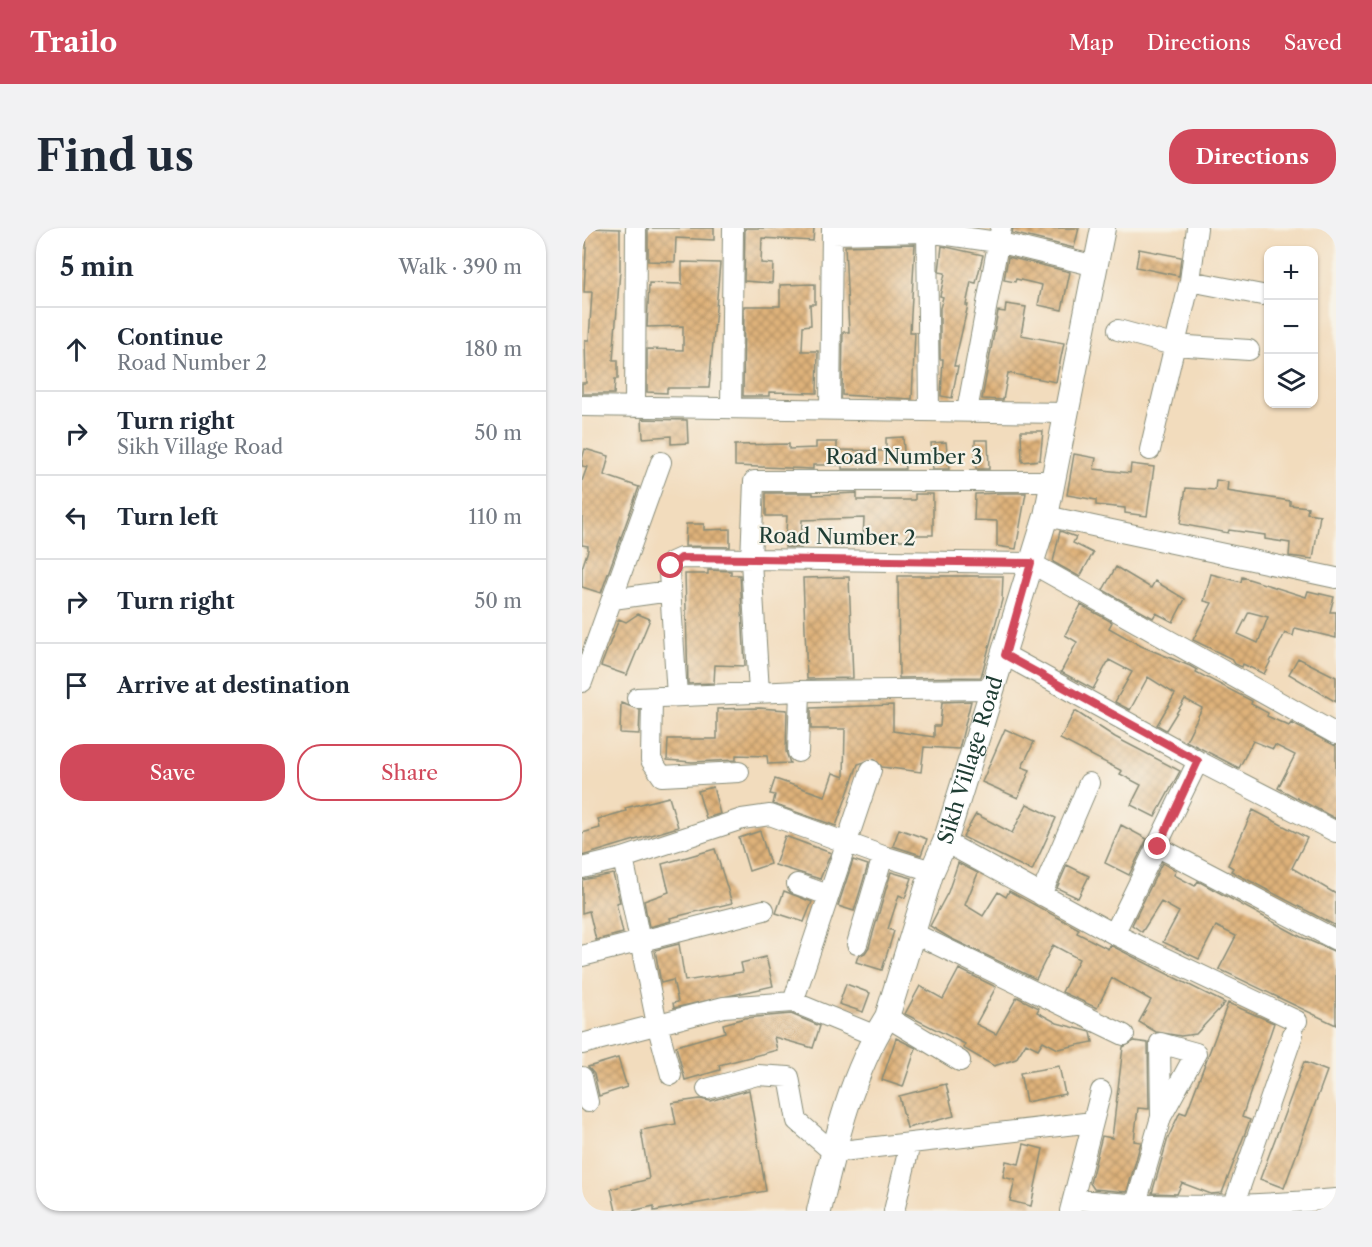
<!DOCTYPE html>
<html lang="en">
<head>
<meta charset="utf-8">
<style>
  :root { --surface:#fff; --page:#f2f2f3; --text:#1f2937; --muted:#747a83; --line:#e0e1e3; --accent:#d1495b }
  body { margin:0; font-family:"Libre Caslon Text",serif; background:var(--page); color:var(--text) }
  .controls { position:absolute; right:18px; top:18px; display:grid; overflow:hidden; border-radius:12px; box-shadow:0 2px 4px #0004 }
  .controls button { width:54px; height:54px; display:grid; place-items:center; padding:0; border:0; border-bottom:2px solid var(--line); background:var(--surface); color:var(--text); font:30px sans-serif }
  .stop { position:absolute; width:18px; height:18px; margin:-14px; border:4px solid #d1495b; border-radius:50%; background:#fff }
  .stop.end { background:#d1495b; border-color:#fff; box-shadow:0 2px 6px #0008 }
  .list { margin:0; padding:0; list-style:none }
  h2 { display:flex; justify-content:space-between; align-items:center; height:78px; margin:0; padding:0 24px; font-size:26px }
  h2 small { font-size:20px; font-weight:400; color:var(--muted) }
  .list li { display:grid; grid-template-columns:39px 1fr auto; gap:18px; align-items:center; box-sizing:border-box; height:84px; padding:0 24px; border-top:2px solid var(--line) }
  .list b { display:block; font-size:22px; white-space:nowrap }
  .list p { margin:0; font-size:20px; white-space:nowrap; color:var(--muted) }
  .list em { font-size:20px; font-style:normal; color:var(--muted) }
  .actions { display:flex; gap:12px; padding:18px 24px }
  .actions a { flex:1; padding:14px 0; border:2px solid var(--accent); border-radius:24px; text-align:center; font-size:21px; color:var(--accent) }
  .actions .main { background:var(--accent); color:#fff }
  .icon { flex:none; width:33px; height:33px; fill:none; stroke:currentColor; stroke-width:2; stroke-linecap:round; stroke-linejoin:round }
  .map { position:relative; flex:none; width:754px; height:983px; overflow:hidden; border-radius:24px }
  header { display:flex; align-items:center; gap:36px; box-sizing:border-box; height:84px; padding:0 30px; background:var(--accent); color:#fff }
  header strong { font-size:28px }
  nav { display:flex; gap:33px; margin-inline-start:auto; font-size:21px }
  .intro { display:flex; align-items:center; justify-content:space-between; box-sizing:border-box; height:144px; padding:0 36px }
  h1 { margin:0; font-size:42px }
  .button { padding:15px 27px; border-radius:24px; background:var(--accent); color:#fff; font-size:21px; font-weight:700 }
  main { display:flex; gap:36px; padding:0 36px }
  aside { flex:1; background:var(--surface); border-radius:24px; box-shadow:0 2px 4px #0004 }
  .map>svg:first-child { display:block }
  .building { fill:url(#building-cross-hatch); fill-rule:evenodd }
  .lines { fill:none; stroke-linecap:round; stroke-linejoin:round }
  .minor-casing { stroke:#888c78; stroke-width:22 }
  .major-casing { stroke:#888c78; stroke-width:26 }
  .minor { stroke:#fff; stroke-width:20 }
  .major { stroke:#fff; stroke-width:24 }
  .route { stroke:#d1495b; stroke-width:8 }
  .labels { text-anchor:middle; stroke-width:4.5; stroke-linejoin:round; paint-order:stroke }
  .street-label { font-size:21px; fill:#1f3d34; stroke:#f7f3e8 }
</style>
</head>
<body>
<header>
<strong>Trailo</strong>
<nav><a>Map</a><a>Directions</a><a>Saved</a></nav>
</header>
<div class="intro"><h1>Find us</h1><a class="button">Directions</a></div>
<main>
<aside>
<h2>5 min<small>Walk · 390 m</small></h2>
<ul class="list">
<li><svg class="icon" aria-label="ahead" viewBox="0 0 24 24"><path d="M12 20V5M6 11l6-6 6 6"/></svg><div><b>Continue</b><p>Road Number 2</p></div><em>180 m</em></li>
<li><svg class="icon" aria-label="right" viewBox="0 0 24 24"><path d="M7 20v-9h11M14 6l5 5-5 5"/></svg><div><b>Turn right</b><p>Sikh Village Road</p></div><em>50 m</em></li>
<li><svg class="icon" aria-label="left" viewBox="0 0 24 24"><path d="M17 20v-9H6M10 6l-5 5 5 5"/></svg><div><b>Turn left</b></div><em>110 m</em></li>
<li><svg class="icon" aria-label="right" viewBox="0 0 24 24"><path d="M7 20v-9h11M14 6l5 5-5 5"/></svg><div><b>Turn right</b></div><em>50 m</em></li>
<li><svg class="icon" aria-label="arrive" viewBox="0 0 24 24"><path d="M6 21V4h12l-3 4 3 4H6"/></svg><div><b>Arrive at destination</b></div></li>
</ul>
<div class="actions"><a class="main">Save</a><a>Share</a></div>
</aside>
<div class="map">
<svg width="754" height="983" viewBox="0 0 754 983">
  <defs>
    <pattern id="building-cross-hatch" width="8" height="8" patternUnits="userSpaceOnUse" patternTransform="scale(1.5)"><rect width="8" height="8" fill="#dfb27a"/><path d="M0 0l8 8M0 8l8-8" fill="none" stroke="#b49265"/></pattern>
  </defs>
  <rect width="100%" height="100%" fill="#f7f3e8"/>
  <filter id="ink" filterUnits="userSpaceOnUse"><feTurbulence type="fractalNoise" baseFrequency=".0167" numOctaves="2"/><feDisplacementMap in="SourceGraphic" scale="12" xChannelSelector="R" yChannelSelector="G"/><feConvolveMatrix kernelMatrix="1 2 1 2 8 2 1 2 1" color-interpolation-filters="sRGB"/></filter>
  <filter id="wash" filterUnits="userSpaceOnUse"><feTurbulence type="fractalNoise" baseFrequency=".008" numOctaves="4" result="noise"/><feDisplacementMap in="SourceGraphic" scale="24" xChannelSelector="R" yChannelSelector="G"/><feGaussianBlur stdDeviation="1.35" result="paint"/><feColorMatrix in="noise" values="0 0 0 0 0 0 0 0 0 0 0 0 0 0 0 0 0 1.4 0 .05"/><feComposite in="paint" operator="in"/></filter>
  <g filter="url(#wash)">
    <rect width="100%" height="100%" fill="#f2dcbd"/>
    <g id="blocks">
      <path class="building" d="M 5,0 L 38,1 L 38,42 L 31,132 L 36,132 L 36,151 L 33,151 L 32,166 L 0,166 L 0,155 L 4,155 L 3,112 L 7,112 L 10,64 L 2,64 Z
        M 66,0 L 132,0 L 132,12 L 94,10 L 93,34 L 66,33 Z
        M 163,0 L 232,0 L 231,13 L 180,10 L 179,35 L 191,36 L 190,55 L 162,53 Z
        M 431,0 L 497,0 L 492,20 L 430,5 Z
        M 333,16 L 328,104 L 333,104 L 330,171 L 260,167 L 261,104 L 267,104 L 263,18 Z
        M 360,18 L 401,27 L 394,55 L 389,54 L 384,77 L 386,77 L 372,138 L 376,138 L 370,170 L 359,168 L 361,131 L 358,131 L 358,80 L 361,69 L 358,68 L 363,45 L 357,44 Z
        M 557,21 L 599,29 L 597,48 L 554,39 Z
        M 426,29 L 488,44 L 480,82 L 456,77 L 460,57 L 434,51 L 433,54 L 422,52 Z
        M 100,34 L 138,35 L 127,160 L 85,160 L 85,165 L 65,164 L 65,121 L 101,122 L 101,98 L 65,99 L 67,55 L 100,56 Z
        M 233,56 L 233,76 L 228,76 L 229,97 L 221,98 L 220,123 L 236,123 L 235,165 L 187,164 L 187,168 L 161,168 L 162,78 L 198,78 L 198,57 Z
        M 424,76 L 444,79 L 439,107 L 482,115 L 474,154 L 426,145 L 421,172 L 400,171 L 416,83 L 423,84 Z
        M 60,191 L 105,192 L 106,215 L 89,216 L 89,208 L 61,210 Z
        M 439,203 L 461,203 L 458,232 L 440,234 Z
        M 321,209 L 323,241 L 260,241 L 260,237 L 231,237 L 231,241 L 153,238 L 153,217 L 207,216 L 207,221 L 234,220 L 234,214 L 255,214 L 255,222 L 304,223 L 304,210 Z
        M 393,212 L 406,212 L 407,241 L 394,241 Z
        M 364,214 L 367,241 L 351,241 L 349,215 Z
        M 3,221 L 27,228 L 22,247 L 57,259 L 19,365 L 0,359 L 0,340 L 6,322 L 6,318 L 0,317 L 0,253 L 5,239 L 0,238 L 0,231 Z
        M 492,226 L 514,230 L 512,241 L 548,245 L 549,236 L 572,239 L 565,288 L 543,285 L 543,280 L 514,277 L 514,272 L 485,267 Z
        M 634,252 L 646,254 L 645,263 L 708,273 L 708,277 L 726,279 L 725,285 L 738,287 L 731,331 L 707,328 L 708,315 L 683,311 L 683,307 L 647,302 L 646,305 L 598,296 L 604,260 L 633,262 Z
        M 184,265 L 231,265 L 231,267 L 275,265 L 275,272 L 333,272 L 333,266 L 351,266 L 351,307 L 325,307 L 325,312 L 281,312 L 282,290 L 220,292 L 219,320 L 203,319 L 205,288 L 184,288 Z
        M 419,265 L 444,265 L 434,321 L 415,318 L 415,293 L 392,292 L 393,266 Z
        M 104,296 L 122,296 L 122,302 L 148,301 L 148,319 L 103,318 Z
        M 478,303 L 494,309 L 491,315 L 511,325 L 498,349 L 471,334 Z
        M 534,339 L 569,360 L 573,353 L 603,371 L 591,394 L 574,385 L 571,390 L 521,362 Z
        M 126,342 L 149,343 L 149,347 L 158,347 L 163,438 L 133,437 L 132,455 L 106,456 L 103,346 L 126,346 Z
        M 629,346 L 659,354 L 660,349 L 724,369 L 726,363 L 752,369 L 748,384 L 754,384 L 754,410 L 713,400 L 711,408 L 703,405 L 682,446 L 661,436 L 660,439 L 653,436 L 650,431 L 611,412 L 630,375 L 622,373 ZM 667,384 L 686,389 L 676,415 L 656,406 Z
        M 316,348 L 421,348 L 420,372 L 399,449 L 317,450 Z
        M 267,349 L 271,450 L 225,451 L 221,350 Z
        M 499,377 L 530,394 L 527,400 L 559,418 L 608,438 L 615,442 L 614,444 L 670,473 L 669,476 L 686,485 L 685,488 L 707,498 L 709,495 L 754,518 L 754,591 L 696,560 L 713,527 L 693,517 L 691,521 L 671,513 L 657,540 L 604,513 L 620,480 L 603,471 L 584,502 L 575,497 L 593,466 L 566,449 L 548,482 L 533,474 L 550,444 L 527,432 L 511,461 L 479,444 L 495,414 L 483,407 Z
        M 56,386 L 68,391 L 45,447 L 19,438 L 37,391 L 44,394 Z
        M 716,430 L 754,449 L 754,474 L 707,446 Z
        M 389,473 L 377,521 L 342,519 L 339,544 L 300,539 L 292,531 L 276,536 L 254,598 L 191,576 L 193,567 L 188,566 L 193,551 L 243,568 L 251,545 L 262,549 L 263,501 L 229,501 L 229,480 L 311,477 L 311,503 L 352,509 L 352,498 L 358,498 L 360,474 Z
        M 39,475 L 58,482 L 57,506 L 38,505 Z
        M 177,480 L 205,482 L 204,524 L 208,535 L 186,536 L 185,528 L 154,527 L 154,532 L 110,534 L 85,532 L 86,511 L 135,511 L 135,481 Z
        M 493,483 L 533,509 L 598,543 L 573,589 L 549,577 L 559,557 L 538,546 L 540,543 L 478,511 Z
        M 423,501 L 452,514 L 440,539 L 448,542 L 436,570 L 400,554 Z
        M 131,559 L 138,586 L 124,590 L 116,563 Z
        M 87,569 L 96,599 L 0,628 L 0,605 L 18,600 L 16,591 L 44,583 L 43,580 Z
        M 445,576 L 474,590 L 450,643 L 381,609 L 394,586 L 430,605 Z
        M 671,582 L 725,610 L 710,640 L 754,666 L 754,698 L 649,643 L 651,640 L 646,637 Z
        M 539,597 L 565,611 L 547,647 L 523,635 Z
        M 317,601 L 345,611 L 339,627 L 311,618 Z
        M 178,603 L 188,636 L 167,643 L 157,610 Z
        M 203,608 L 249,625 L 238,651 L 193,637 Z
        M 133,621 L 150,675 L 88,690 L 89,693 L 67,699 L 62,673 L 87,664 L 80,636 Z
        M 271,632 L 286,637 L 272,683 L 256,678 Z
        M 376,635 L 396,645 L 383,677 L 401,688 L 416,664 L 424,669 L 427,663 L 497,701 L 495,705 L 526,721 L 528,717 L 643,775 L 614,806 L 599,808 L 574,804 L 557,794 L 569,772 L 530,750 L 515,780 L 480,764 L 497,731 L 471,717 L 454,751 L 368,710 L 348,698 L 366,664 Z
        M 580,635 L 594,642 L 592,647 L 613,658 L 616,653 L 719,709 L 754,724 L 754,797 L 637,741 L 654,708 L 634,698 L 617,731 L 581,714 L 597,684 L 579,674 L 560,704 L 550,697 Z
        M 485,637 L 507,648 L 496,670 L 475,660 Z
        M 309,644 L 330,650 L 323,670 L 317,667 L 306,701 L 312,703 L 300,742 L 274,734 L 276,728 L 283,725 L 287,719 Z
        M 31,646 L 38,674 L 34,675 L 41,705 L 14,712 L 7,683 L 0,685 L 0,652 Z
        M 202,663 L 230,674 L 222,694 L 194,685 Z
        M 97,716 L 103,753 L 161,744 L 159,735 L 184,729 L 191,758 L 92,780 L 91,775 L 96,774 L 91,752 L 79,755 L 73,722 Z
        M 377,741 L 414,759 L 394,796 L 414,806 L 435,769 L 457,780 L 455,784 L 475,795 L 509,804 L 511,814 L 476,821 L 461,813 L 456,821 L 444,815 L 434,831 L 412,838 L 381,820 L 383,816 L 323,786 L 338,758 L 361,771 Z
        M 264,756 L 288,765 L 281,784 L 257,776 Z
        M 646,775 L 692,795 L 660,889 L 668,892 L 640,965 L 629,966 L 600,955 L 595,966 L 570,965 L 586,910 L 598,884 L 604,886 Z
        M 209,786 L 238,798 L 231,820 L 192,809 L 195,822 L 137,837 L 138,842 L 103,852 L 94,818 L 143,804 L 141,796 L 163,790 Z
        M 314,810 L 334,820 L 321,859 L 300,852 Z
        M 552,813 L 566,815 L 567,881 L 556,880 L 552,913 L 559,914 L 545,964 L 512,961 L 508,955 L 520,908 L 530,910 L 541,819 Z
        M 36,830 L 45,859 L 17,868 L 12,846 L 6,839 Z
        M 722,834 L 745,843 L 702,960 L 678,951 Z
        M 477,838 L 483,866 L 444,874 L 438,845 Z
        M 364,856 L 372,888 L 325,900 L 317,868 Z
        M 167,862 L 184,963 L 72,983 L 72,978 L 50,983 L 34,983 L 29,961 L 67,951 L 59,902 L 94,896 L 90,875 L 118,871 L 128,873 Z
        M 442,916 L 461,921 L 449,978 L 428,973 L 433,952 L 421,949 L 424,933 L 437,936 Z"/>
    </g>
  </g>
  <g filter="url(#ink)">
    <use href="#blocks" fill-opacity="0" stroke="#888c78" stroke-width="1.5"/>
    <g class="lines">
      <g class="minor-casing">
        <path id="minor" d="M 345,0 L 347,183
          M 250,6 L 345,4 L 415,14 L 514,38
          M 608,53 L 680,67
          M 536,102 L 591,117 L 667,122
          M 0,178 L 486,185
          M 53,179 L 54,0
          M 149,180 L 151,0
          M 248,181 L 250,0
          M 385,183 L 419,0
          M 568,222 L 608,53 L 615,0
          M 464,288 L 754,350
          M 31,371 L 88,363
          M 423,427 L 616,533 L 754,604
          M 0,454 L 79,234
          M 177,464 L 169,333 L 172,253 L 471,253
          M 95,468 L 87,344 L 90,334 L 99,330 L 449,335 L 754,506
          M 55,470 L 218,463 L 411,461
          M 70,470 L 69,532 L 80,548 L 157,544
          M 216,524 L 218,463
          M 363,614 L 532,706 L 715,793
          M 576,619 L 754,712
          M 41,630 L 75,796 L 89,847
          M 0,640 L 41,630 L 160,591 L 188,587 L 301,628 L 350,643
          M 215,656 L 246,667
          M 459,667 L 507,555
          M 331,705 L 542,807
          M 532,706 L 616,533
          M 275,716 L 301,628
          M 0,728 L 182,682
          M 211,774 L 289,542
          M 305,789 L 378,833
          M 0,816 L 142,779 L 211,774 L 294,808
          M 0,849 L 6,874
          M 125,861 L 175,847 L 207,849 L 215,893 L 251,924 L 511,894
          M 491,971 C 581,982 664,978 754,971
          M 553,979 L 579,889 L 578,815 L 614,825 L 579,889
          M 651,979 L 711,806
          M 312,983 L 328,916
          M 488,983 L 519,863"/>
      </g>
      <g class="major-casing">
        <g id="major">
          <path id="s1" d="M 237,983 C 253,916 268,848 305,789 L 350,643 L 363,614 L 464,288 L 521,0"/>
        </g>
      </g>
      <use href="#minor" class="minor"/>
      <use href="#major" class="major"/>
    </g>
  </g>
  <g class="lines" filter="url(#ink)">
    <path class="route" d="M 89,338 L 99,330 L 449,335 L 423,427 L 616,533 L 576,619"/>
  </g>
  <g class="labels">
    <g class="street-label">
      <text x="322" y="236">Road Number 3</text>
      <text transform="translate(255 309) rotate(1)" y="7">Road Number 2</text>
      <text dy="7" stroke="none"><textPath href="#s1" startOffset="477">Sikh Village Road</textPath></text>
    </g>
  </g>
</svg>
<div class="controls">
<button>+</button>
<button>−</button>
<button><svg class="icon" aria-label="layers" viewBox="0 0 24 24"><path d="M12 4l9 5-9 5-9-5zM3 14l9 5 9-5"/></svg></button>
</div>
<div class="stop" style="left:89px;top:338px"></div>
<div class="stop end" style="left:576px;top:619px"></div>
</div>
</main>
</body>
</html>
